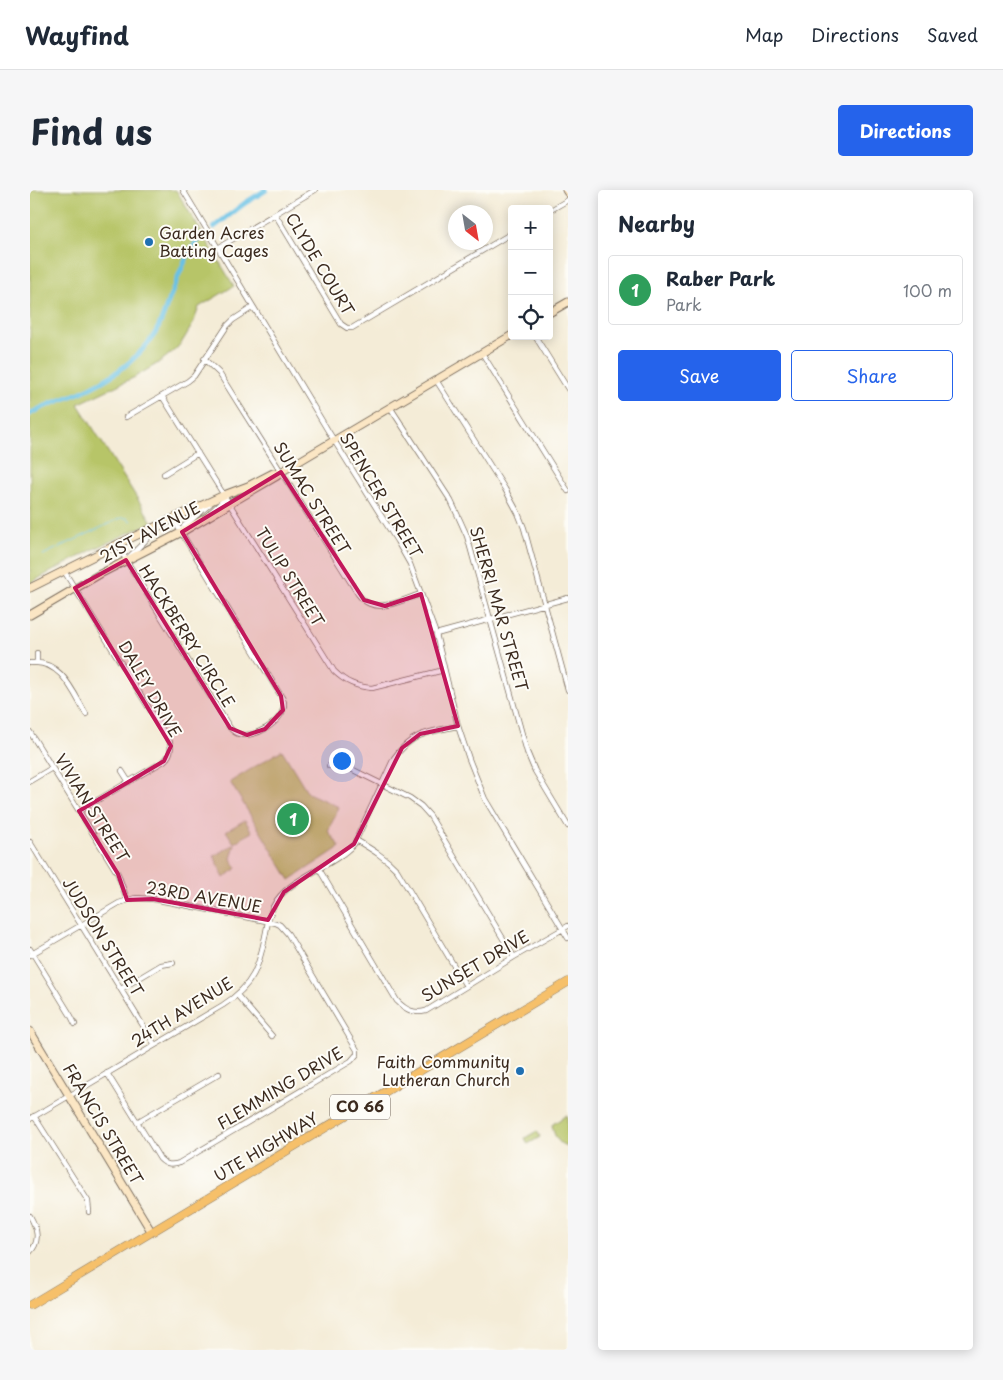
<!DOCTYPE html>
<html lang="en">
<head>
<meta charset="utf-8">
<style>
  :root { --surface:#fff; --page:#f6f6f7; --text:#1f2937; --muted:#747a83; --line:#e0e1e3; --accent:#2563eb }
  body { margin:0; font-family:"Playpen Sans",sans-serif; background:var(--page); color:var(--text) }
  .controls { position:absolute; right:15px; top:15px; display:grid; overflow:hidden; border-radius:5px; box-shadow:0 2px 12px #0003 }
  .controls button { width:45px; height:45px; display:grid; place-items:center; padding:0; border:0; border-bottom:1px solid var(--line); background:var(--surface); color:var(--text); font:25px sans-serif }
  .compass { position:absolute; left:418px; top:15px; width:45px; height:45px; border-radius:50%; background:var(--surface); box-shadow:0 2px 12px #0003; rotate:149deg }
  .you { position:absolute; left:311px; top:570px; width:18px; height:18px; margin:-12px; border:4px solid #fff; border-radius:50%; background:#1a73e8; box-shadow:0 0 0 8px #1a73e833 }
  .badge { display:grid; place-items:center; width:32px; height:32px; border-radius:50%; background:var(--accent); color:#fff; font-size:16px; font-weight:700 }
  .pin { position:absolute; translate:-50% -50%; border:2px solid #fff; box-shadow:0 1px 5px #0006 }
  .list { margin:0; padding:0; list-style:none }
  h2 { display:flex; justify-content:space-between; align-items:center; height:65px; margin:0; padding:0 20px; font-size:21px }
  h2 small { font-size:16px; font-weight:400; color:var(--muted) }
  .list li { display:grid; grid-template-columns:32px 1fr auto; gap:15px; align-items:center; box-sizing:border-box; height:70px; margin:0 10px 10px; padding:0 10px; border:1px solid var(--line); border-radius:5px }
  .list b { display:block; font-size:19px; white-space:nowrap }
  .list p { margin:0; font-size:16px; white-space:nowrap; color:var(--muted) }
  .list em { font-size:16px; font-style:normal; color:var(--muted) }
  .actions { display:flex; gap:10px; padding:15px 20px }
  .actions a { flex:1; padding:11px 0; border:1px solid var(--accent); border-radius:5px; text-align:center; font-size:18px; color:var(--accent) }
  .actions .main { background:var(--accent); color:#fff }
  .icon { flex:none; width:28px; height:28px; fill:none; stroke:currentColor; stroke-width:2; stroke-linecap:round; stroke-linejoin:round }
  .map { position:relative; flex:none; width:538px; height:1160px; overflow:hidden; border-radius:5px }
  header { display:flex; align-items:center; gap:30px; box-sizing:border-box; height:70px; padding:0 25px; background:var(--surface); border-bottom:1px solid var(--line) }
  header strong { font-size:24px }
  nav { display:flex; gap:28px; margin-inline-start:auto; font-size:18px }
  .intro { display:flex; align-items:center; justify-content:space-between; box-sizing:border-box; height:120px; padding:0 30px }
  h1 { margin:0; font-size:35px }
  .button { padding:12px 22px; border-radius:5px; background:var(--accent); color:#fff; font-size:18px; font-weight:700 }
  main { display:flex; gap:30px; padding:0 30px }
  aside { flex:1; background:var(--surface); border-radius:5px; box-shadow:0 2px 12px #0003 }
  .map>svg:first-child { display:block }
  .green { fill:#b7c568; stroke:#797843 }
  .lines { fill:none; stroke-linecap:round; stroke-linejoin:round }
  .stream { stroke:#67c1e5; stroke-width:1 }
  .canal { stroke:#67c1e5; stroke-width:5 }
  .street-casing { stroke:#7c6e5f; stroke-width:6 }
  .secondary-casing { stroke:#7c6e5f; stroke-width:9 }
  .primary-casing { stroke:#7c6e5f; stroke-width:9 }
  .street { stroke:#fff; stroke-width:4.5 }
  .secondary { stroke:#fbe6c4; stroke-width:7 }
  .primary { stroke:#f6c06b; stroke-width:8 }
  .marked { fill:#c2185b; fill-opacity:0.2; stroke:#c2185b; stroke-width:4; stroke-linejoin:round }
  .poi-dot { fill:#1f6fb2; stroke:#fdfcf7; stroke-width:2 }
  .labels { text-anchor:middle; stroke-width:4; stroke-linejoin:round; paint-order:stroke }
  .shield { fill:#fdfcf7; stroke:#75695f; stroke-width:1 }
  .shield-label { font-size:15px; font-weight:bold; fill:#3b2a1e }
  .poi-label { font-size:16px; fill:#3b2a1e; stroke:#fdfcf7; text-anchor:start }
  .street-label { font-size:16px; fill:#3b2a1e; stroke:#fdfcf7 }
</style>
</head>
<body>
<header>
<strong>Wayfind</strong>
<nav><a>Map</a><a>Directions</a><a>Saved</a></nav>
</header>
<div class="intro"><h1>Find us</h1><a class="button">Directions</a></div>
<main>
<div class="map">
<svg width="538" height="1160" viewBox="0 0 538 1160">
  <rect width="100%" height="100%" fill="#fdfcf7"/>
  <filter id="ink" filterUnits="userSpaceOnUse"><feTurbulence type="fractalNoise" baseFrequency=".02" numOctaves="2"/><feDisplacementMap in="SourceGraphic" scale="10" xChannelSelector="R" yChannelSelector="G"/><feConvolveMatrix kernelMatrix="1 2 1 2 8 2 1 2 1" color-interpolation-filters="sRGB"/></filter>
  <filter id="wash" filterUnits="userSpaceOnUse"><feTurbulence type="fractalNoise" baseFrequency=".0096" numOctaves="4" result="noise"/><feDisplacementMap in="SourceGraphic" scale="20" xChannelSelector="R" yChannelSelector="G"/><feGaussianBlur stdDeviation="1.12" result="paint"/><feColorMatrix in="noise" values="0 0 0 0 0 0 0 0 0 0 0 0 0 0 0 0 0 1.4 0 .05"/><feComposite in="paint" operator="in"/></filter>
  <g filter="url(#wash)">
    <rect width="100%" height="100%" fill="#f4ecd7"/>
    <path class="green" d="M 0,0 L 146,0 L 204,96 L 169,117 L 163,134 L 152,152 L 146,159 L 130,172 L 105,187 L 48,214 L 122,332 L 60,361 L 0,393 Z
      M 252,560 L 278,603 L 309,617 L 298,641 L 310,657 L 260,690 L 200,592 Z
      M 215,630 L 222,642 L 204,653 L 196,641 Z
      M 205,654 L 201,669 L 207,678 L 194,688 C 190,681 188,674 184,666 Z
      M 537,925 L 538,956 C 528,955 524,945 522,936 L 523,934 Z
      M 507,941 L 510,947 L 498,954 L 495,948 Z"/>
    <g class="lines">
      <path class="stream" d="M 13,365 L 91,328 L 97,328 L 101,331"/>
      <path class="canal" d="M 184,37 L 215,13 L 236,0
        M 0,224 C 15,214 33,210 49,203 C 77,191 107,171 124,145 C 131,135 134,122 139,110 C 147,89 156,64 171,46"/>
    </g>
  </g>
  <g filter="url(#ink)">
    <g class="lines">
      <g class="street-casing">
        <path id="street" d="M 153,0 L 300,244 L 367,351 L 380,374 L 406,444 L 428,536 L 439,569 L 455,609 L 538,748
          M 519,21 L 538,10
          M 245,24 L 311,134 L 317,138 L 322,138 L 482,43
          M 188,58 L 285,0
          M 505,146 L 538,199
          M 452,163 L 538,301
          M 174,169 L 189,183 L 328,404 C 331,408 335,412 340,414 C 355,420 377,408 391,404
          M 406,190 L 475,299 L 488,323 L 494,338 L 538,500
          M 132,206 L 304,481 C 315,492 326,497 342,498 L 414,480
          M 360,217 L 421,311 L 428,326 L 437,346 L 497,562 L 505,581 L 538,636
          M 96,227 L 158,191 L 164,186 L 197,136 L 203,130 L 223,117
          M 134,284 L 168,263
          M 179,324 L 196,308
          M 152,341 L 154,336 L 180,314
          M 88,354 L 96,370 L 200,538 C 201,539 205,543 206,543 C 222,551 255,532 254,513 C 254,511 252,507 251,506 L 143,329
          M 98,368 L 123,343 L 130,337
          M 34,381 L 140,552 C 142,560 140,566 134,571 L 49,621
          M 406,444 L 538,408
          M 7,472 L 7,463
          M 0,473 C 31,469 43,502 56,524
          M 0,542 L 88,684 L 97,710
          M 299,576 L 309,573 L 380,608 L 391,616 L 400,626 L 484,767
          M 92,581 L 99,592
          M 0,591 L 22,578
          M 326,650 C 341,659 355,667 367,680 L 436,796
          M 0,652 L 125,855
          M 289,679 L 367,811 C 376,820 384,824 396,821 L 484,767 L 538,736
          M 0,759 L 41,826 L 45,834
          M 0,765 L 89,713 L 105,708 L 123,709 L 246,733 L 250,735 L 258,744 L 327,860 L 327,864 L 321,871 L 149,973 C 141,976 136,975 130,969 L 77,883
          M 91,799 L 131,775 L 143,773
          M 207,805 L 242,846
          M 4,926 L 58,1011 L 59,1022
          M 0,929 L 193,815 C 224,795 229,777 236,742 C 238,731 240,720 247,710 C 264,686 303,677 324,654 L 364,568 C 383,542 399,542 428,536
          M 107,932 L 189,884
          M 0,1026 C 7,1038 11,1051 0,1062"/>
      </g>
      <g class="secondary-casing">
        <path id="secondary" d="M 536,0 L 538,3
          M 519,123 L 538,112
          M 0,398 L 88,354 L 194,305 L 218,296 L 243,283 L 251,282
          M 0,425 L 70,384 L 152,342 L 247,286 L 251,282 L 482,145
          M 0,841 L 121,1041"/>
      </g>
      <g class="primary-casing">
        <path id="primary" d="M 0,1115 L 538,792"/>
      </g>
      <use href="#street" class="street"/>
      <use href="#secondary" class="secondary"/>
      <use href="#primary" class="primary"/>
    </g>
  </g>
  <path class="marked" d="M 251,282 L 334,410 L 355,416 L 391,404 L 428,536 L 390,544 L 372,558 L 324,654 L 254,702 L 238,730 L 123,709 L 97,710 L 88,684 L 49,621 L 134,571 L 141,556 L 45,398 L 96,370 L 200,538 L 217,545 L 235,539 L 253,520 L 251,506 L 152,342 Z"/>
  <g class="poi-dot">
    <circle cx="119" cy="52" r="5"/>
    <circle cx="490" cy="881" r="5"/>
  </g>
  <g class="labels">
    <rect class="shield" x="300" y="904.5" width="60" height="25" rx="4"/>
    <g class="shield-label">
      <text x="330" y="922">CO 66</text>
    </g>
    <g class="poi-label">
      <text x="129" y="49">Garden Acres<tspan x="129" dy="18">Batting Cages</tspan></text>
      <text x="480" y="878" text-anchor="end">Faith Community<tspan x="480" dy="18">Lutheran Church</tspan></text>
    </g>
    <g class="street-label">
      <text transform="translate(290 74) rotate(59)" y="6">CLYDE COURT</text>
      <text transform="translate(351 305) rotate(59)" y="6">SPENCER STREET</text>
      <text transform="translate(282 308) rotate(58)" y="6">SUMAC STREET</text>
      <text transform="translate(120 342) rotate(-28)" y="6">21ST AVENUE</text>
      <text transform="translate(260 387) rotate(58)" y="6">TULIP STREET</text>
      <text transform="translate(469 419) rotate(74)" y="6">SHERRI MAR STREET</text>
      <text transform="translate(157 446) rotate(58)" y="6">HACKBERRY CIRCLE</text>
      <text transform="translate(120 499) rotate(60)" y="6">DALEY DRIVE</text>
      <text transform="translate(62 618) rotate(58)" y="6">VIVIAN STREET</text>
      <text transform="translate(174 707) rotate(10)" y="6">23RD AVENUE</text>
      <text transform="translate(73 747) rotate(58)" y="6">JUDSON STREET</text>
      <text transform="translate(445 776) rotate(-31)" y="6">SUNSET DRIVE</text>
      <text transform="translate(152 822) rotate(-32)" y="6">24TH AVENUE</text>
      <text transform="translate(250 898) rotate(-31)" y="6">FLEMMING DRIVE</text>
      <text transform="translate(73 934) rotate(59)" y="6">FRANCIS STREET</text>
      <text transform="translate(236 957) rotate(-31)" y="6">UTE HIGHWAY</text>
    </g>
  </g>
</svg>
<div class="controls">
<button>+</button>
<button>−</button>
<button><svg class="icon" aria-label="locate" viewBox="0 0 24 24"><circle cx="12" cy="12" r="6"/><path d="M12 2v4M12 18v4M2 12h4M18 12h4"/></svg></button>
</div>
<svg class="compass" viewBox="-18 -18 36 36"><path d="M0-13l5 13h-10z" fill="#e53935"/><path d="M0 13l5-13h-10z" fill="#747a83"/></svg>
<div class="you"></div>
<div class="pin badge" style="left:263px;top:629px;background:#2e9e5b">1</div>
</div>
<aside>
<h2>Nearby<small></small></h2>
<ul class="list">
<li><span class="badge" style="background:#2e9e5b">1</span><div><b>Raber Park</b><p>Park</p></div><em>100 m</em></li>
</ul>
<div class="actions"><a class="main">Save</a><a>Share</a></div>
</aside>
</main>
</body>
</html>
